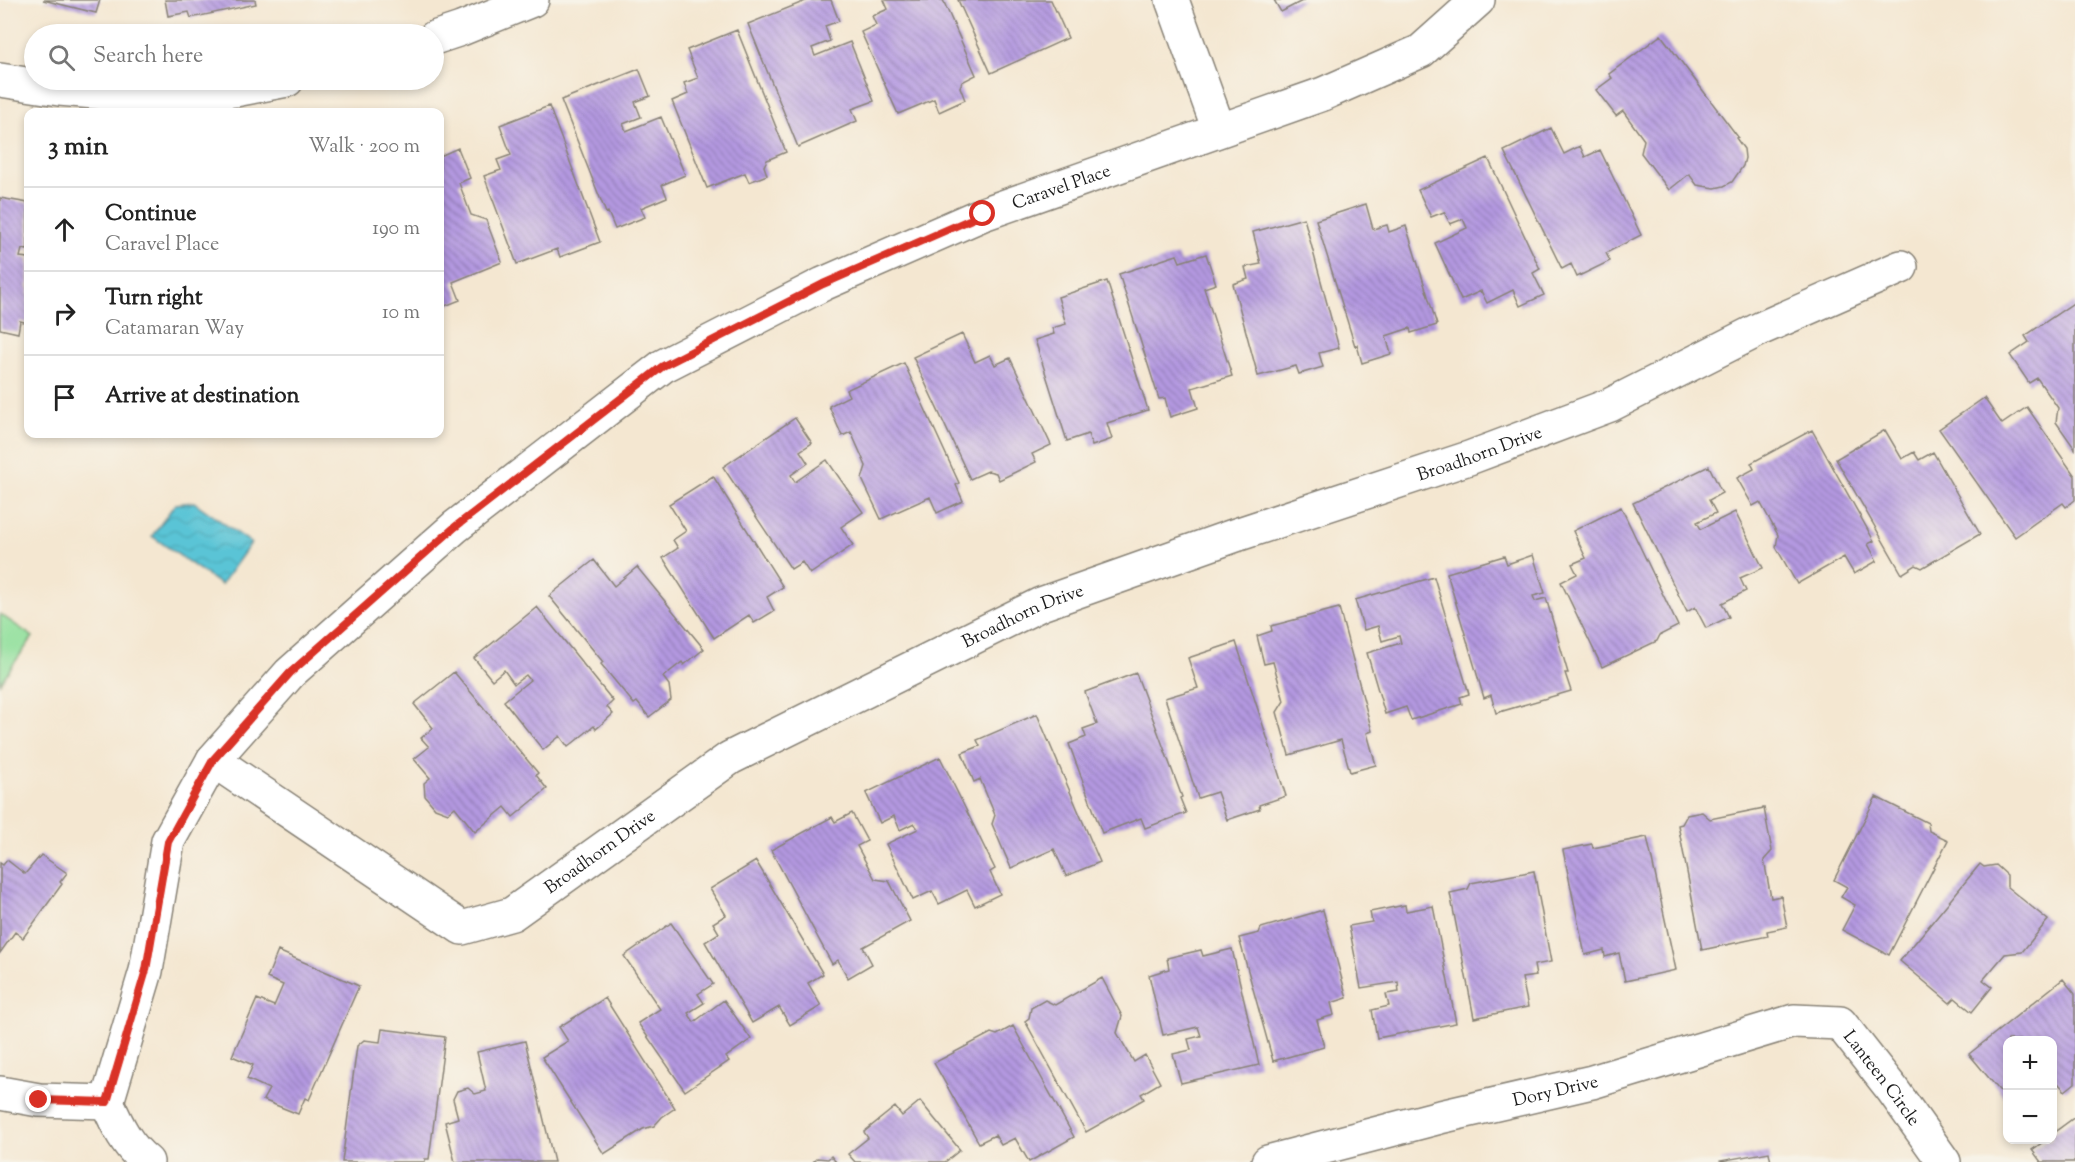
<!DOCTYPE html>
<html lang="en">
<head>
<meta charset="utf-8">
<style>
  :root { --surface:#fff; --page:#f2f2f2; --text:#222; --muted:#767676; --line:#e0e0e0 }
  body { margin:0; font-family:"Sorts Mill Goudy",serif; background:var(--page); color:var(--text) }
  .controls { position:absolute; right:18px; bottom:18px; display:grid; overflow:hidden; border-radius:12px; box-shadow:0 3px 9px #0003 }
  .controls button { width:54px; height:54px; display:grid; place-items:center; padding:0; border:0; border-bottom:2px solid var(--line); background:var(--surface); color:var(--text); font:30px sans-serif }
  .stop { position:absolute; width:18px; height:18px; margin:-14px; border:4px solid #d93025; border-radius:50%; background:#fff }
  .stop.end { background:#d93025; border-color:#fff; box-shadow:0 2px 6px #0008 }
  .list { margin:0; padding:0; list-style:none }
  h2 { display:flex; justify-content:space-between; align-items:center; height:78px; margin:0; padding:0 24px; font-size:26px }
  h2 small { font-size:20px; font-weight:400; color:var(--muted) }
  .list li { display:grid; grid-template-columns:39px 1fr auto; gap:18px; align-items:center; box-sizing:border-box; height:84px; padding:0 24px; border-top:2px solid var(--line) }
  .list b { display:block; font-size:22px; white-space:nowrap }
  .list p { margin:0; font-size:20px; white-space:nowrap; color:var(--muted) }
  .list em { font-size:20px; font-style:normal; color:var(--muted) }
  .icon { flex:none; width:33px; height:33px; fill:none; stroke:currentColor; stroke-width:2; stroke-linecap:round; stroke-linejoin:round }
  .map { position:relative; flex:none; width:2075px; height:1162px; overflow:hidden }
  .search { position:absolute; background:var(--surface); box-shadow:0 3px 9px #0003; left:24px; top:24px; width:420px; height:66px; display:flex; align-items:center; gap:15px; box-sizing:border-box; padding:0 21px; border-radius:33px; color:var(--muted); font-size:22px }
  .panel { position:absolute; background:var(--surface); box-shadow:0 3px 9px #0003; left:24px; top:108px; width:420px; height:330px; border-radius:12px }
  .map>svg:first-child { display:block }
  .green { fill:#92e09d; stroke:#577e5c; stroke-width:1.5 }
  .water { fill:url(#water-waves); stroke:#3b7079; stroke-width:1.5 }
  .building { fill:url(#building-back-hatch) }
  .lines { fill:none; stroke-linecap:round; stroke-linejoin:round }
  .minor-casing { stroke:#888276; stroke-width:36 }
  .minor { stroke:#fff; stroke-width:33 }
  .route { stroke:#d93025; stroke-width:8 }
  .labels { text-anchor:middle; stroke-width:6; stroke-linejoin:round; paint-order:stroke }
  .street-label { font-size:18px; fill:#1c1c1c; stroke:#f7f3e8 }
</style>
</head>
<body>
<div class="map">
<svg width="2075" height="1162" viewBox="0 0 2075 1162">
  <defs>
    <pattern id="water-waves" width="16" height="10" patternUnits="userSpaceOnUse" patternTransform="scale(1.5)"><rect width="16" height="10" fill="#5ac4d6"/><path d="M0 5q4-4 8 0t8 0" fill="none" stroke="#4ea8b7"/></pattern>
    <pattern id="building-back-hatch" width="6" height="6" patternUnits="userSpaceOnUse" patternTransform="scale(1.5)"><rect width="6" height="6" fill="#b499e1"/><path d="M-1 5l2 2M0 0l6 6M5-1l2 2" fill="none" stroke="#927cb6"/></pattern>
  </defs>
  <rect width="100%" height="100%" fill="#f7f3e8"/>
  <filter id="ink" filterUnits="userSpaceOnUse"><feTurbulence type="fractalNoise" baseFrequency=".0167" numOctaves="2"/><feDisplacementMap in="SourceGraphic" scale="12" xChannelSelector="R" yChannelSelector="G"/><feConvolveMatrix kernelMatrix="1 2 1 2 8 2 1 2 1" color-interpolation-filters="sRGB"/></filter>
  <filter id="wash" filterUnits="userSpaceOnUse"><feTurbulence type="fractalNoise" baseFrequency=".008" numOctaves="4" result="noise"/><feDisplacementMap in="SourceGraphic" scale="24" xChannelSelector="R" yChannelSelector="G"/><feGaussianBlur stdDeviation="1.35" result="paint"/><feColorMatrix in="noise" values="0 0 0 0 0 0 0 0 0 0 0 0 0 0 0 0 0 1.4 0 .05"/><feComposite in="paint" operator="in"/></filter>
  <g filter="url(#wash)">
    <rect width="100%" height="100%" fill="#f4e7d1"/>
    <path class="green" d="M 0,614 L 33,637 L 0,683 Z"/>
    <path class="water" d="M 194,502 L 251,543 L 221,585 L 152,536 L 175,504 Z"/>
    <g id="blocks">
      <path class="building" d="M 43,0 L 100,0 L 96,13 Z
        M 165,0 L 255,0 L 256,4 L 191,18 L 189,12 L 168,16 Z
        M 808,0 L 831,0 L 839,21 L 825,26 L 830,41 L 812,48 L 815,56 L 850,42 L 874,101 L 852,109 L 857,121 L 798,147 L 748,24 Z
        M 884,0 L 943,0 L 976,75 L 962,82 L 960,87 L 965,100 L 939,112 L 934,99 L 898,114 L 861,32 L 876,25 L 872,16 L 888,9 Z
        M 958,0 L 1051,0 L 1068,38 L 991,73 Z
        M 1274,0 L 1304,0 L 1281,12 Z
        M 737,30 L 786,152 L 767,160 L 764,166 L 767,175 L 749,182 L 745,173 L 707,188 L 672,101 L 688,94 L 684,83 L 698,78 L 687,50 Z
        M 1661,35 L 1738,137 L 1736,138 L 1744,149 L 1745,158 L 1743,166 L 1732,182 L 1724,186 L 1715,188 L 1697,185 L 1689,174 L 1669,190 L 1641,153 L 1644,140 L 1623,111 L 1616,116 L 1596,90 L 1612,78 L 1609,74 Z
        M 639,69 L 650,96 L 635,102 L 641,117 L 623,124 L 626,131 L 661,117 L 685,175 L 662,185 L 667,197 L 641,208 L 645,217 L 615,229 L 608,212 L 606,213 L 561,100 Z
        M 549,106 L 600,242 L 560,257 L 557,249 L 517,264 L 484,176 L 501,170 L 497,160 L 511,155 L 500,125 Z
        M 1551,128 L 1564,154 L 1580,146 L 1585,157 L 1600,150 L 1641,235 L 1606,253 L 1610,261 L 1577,277 L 1571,264 L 1562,269 L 1504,151 Z
        M 458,148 L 470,178 L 459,183 L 471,215 L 486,220 L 502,262 L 453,282 L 460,300 L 440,308 L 440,156 Z
        M 1488,158 L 1540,269 L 1533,273 L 1544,295 L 1520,306 L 1513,290 L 1487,303 L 1481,291 L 1461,300 L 1435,243 L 1467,228 L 1463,219 L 1450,224 L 1444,212 L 1431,217 L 1418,190 Z
        M 0,198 L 28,203 L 28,250 L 22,249 L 20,257 L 28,258 L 28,323 L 20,321 L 18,333 L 0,329 Z
        M 1366,204 L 1373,229 L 1387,225 L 1389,232 L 1406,226 L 1437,325 L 1411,333 L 1410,328 L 1386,336 L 1391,354 L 1362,363 L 1357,345 L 1355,346 L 1316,220 Z
        M 1304,218 L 1339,348 L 1319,353 L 1323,367 L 1299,374 L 1296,366 L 1258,376 L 1233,284 L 1248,279 L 1245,267 L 1261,264 L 1253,232 Z
        M 1206,254 L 1216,284 L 1204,288 L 1232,376 L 1192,388 L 1198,408 L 1170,417 L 1165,398 L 1159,399 L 1119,274 L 1177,255 L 1180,262 Z
        M 1107,281 L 1148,410 L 1107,423 L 1112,439 L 1092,446 L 1088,434 L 1067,441 L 1035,340 L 1054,334 L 1052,328 L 1066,324 L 1058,297 Z
        M 2075,302 L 2075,449 L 2056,422 L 2058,408 L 2037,378 L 2029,383 L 2010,355 L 2029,342 L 2025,336 Z
        M 962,334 L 975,362 L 990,355 L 995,365 L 1010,358 L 1051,445 L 1032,454 L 1036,462 L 999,480 L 996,473 L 988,471 L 970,479 L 913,357 Z
        M 904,363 L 959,483 L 956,485 L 963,501 L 937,513 L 930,497 L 881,519 L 862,479 L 866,466 L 851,432 L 842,436 L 829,406 L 849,396 L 846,390 Z
        M 1984,398 L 2002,424 L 2027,407 L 2075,476 L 2075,500 L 2066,507 L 2063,503 L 2015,537 L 1939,429 Z
        M 795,418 L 812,443 L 800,451 L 808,463 L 791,475 L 795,482 L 827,460 L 863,512 L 841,527 L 853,545 L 810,574 L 802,562 L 791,569 L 723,467 Z
        M 1812,430 L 1874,541 L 1868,544 L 1877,561 L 1854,574 L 1844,557 L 1797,584 L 1776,547 L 1778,535 L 1760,502 L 1753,506 L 1737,478 L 1754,469 L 1751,463 Z
        M 1885,430 L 1902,459 L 1914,452 L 1919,460 L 1933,452 L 1980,534 L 1922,568 L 1916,565 L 1902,574 L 1836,459 Z
        M 1709,466 L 1722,493 L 1709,500 L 1716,513 L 1697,522 L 1701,529 L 1735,512 L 1763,568 L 1740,578 L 1746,591 L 1722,603 L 1729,617 L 1706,628 L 1695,607 L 1687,612 L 1633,503 Z
        M 713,476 L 783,587 L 767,597 L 774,611 L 754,623 L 749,615 L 714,638 L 663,558 L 678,548 L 673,540 L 686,531 L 669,504 Z
        M 1621,507 L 1678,626 L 1660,635 L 1657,641 L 1602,667 L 1561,582 L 1577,574 L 1572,564 L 1586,558 L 1573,531 Z
        M 1533,555 L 1545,593 L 1533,596 L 1535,601 L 1546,598 L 1568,673 L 1565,673 L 1571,691 L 1496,713 L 1491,695 L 1484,698 L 1447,573 L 1504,556 L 1507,564 Z
        M 594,560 L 614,586 L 637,567 L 704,649 L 684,665 L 682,662 L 663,677 L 669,685 L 671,700 L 649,717 L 637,702 L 634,704 L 601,664 L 603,662 L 549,596 Z
        M 1434,577 L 1469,694 L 1460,697 L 1462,704 L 1411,720 L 1406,707 L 1385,714 L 1367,653 L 1401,643 L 1399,636 L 1382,641 L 1378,626 L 1364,630 L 1355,600 Z
        M 537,607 L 613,701 L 607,707 L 613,714 L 596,729 L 594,726 L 568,747 L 560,736 L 543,750 L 504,701 L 530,680 L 526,675 L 514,684 L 504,670 L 492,680 L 474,658 Z
        M 1339,608 L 1372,731 L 1367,733 L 1376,765 L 1350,772 L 1341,740 L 1289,755 L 1277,712 L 1284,701 L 1273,662 L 1264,664 L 1257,636 L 1272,631 L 1271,626 Z
        M 1236,642 L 1286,796 L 1259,805 L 1260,809 L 1227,820 L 1217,792 L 1198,798 L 1165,698 L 1198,688 L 1188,658 Z
        M 454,672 L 538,773 L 536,775 L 547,789 L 513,817 L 505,807 L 475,832 L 455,807 L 448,813 L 435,808 L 425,796 L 424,783 L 430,778 L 414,759 L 429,747 L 421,738 L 433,728 L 414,704 Z
        M 1136,673 L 1182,797 L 1180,798 L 1186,813 L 1145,828 L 1141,818 L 1102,833 L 1069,744 L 1086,737 L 1083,729 L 1097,724 L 1085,692 Z
        M 1037,714 L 1100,862 L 1066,876 L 1054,849 L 1011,868 L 992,824 L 995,815 L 980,779 L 974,782 L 962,753 L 980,746 L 977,740 Z
        M 940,757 L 995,869 L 990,872 L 1000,894 L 975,906 L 967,890 L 939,904 L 932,891 L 913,900 L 886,844 L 918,829 L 914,823 L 900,830 L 894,816 L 880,823 L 866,793 Z
        M 1876,797 L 1928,823 L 1929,831 L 1948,840 L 1889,955 L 1842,930 L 1855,905 L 1841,897 L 1847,887 L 1834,880 Z
        M 1764,808 L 1772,851 L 1764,860 L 1771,898 L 1781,896 L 1787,927 L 1767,931 L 1768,936 L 1702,950 L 1678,825 L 1682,824 L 1687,815 L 1702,812 L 1710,819 Z
        M 852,813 L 867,841 L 857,846 L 875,879 L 889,881 L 910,921 L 863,947 L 872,964 L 848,978 L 838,960 L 832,964 L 771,850 L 832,817 L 835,822 Z
        M 1647,837 L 1676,970 L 1625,981 L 1619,953 L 1605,957 L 1604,950 L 1585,955 L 1563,850 L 1592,844 L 1593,848 Z
        M 41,855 L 67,873 L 60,882 L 62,884 L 23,938 L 15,932 L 0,953 L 0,863 L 3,865 L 7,860 L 25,874 Z
        M 756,861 L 823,974 L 808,983 L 821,1006 L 790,1025 L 779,1007 L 752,1023 L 705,942 L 719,933 L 713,923 L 726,915 L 710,889 Z
        M 1980,864 L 1984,867 L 1996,865 L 2007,875 L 2007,887 L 2048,920 L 2022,952 L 2005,954 L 1983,980 L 1992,987 L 1972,1012 L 1955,998 L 1950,1003 L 1900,961 Z
        M 1534,871 L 1551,962 L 1534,965 L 1536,976 L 1522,978 L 1528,1007 L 1474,1018 L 1450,893 L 1468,889 L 1471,883 Z
        M 1405,905 L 1406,911 L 1433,906 L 1456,1023 L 1377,1038 L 1372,1010 L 1389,1006 L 1386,994 L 1399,992 L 1398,982 L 1361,988 L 1349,926 L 1372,922 L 1370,912 Z
        M 1323,910 L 1347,998 L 1331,1003 L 1334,1015 L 1317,1020 L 1324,1047 L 1273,1061 L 1239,938 L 1259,933 L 1261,928 Z
        M 671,923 L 713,984 L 698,994 L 704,1003 L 688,1013 L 694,1022 L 724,1000 L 751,1039 L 726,1057 L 729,1061 L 685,1091 L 638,1023 L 660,1009 L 624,956 Z
        M 1232,949 L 1259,1065 L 1181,1083 L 1173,1054 L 1191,1050 L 1188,1039 L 1201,1036 L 1198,1027 L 1163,1035 L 1149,975 L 1169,969 L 1167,958 L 1201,950 L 1203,956 Z
        M 278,951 L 359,986 L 309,1100 L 305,1098 L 298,1114 L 263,1100 L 269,1089 L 247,1079 L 253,1065 L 232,1056 L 257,999 L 274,1006 L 283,985 L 267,978 Z
        M 1102,978 L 1122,1016 L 1117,1033 L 1134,1062 L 1145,1055 L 1160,1083 L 1141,1094 L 1144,1099 L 1086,1132 L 1025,1021 L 1029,1018 L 1031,1008 L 1045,1000 L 1055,1005 Z
        M 2063,979 L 2075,994 L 2075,1083 L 2065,1091 L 2052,1076 L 2052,1040 L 2008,1040 L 2008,1101 L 1969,1054 Z
        M 605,998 L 675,1108 L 662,1117 L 654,1126 L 643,1129 L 604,1154 L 542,1057 L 568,1041 L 559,1027 Z
        M 1013,1026 L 1074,1137 L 1029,1162 L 1015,1138 L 1001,1145 L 995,1135 L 979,1143 L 934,1063 L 991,1033 L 997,1035 Z
        M 382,1029 L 445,1037 L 429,1159 L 425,1159 L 425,1162 L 342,1162 L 357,1046 L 364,1040 L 380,1042 Z
        M 525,1041 L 554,1162 L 455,1162 L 445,1122 L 458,1118 L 453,1099 L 457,1091 L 468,1088 L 475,1094 L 486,1091 L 477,1052 Z
        M 920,1101 L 960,1150 L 945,1162 L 855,1162 L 848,1154 L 868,1138 L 864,1132 L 895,1107 L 902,1116 Z
        M 2075,1117 L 2075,1162 L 2041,1162 L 2032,1150 L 2046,1140 L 2052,1140 L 2052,1134 Z
        M 1769,1152 L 1771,1162 L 1720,1162 L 1720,1161 Z
        M 831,1156 L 836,1162 L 813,1162 L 817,1158 L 828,1159 Z"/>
    </g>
  </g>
  <g filter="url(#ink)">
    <use href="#blocks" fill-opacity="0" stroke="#888276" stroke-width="1.5"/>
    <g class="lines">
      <g class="minor-casing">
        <g id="minor">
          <path d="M 1172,0 L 1219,130"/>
          <path d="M 434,38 L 461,29 L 532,0"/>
          <path d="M 0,80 L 59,89 L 155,97 L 235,90 L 287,80"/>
          <path id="s1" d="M 213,760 L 462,928 L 512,914 L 730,758 L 1041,604 L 1236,535 L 1469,458 L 1610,405 L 1762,328 L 1901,267"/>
          <path d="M 0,1093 L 39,1100 L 107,1102"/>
          <path id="s2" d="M 107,1102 L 146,971 L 168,841 L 213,760 L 290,673 L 455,527 L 663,366 L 823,284 L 983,214 L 1323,94 L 1421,51 L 1478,0"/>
          <path d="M 107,1102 C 117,1125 127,1146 147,1162"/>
          <path id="s3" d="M 1268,1162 L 1440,1117 L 1592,1082 L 1794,1021 L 1840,1023 L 1892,1089 L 1944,1162"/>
        </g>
      </g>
      <use href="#minor" class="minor"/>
    </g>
  </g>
  <g class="lines" filter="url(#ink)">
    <path class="route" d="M 39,1100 L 107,1102 L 146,970 L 168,842 L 213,760 L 290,673 L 455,527 L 663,366 L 823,284 L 983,214"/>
  </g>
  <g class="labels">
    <g class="street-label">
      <text dy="6" stroke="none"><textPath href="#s2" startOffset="1398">Caravel Place</textPath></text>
      <text dy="6" stroke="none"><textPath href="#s1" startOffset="1431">Broadhorn Drive</textPath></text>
      <text dy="6" stroke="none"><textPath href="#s1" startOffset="946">Broadhorn Drive</textPath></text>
      <text dy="6" stroke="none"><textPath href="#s1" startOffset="460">Broadhorn Drive</textPath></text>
      <text dy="6" stroke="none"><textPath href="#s3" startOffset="660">Lanteen Circle</textPath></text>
      <text dy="6" stroke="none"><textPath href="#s3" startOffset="296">Dory Drive</textPath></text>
    </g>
  </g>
</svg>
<div class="controls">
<button>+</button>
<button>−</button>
</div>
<div class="stop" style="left:983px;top:214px"></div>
<div class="stop end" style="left:39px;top:1100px"></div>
<div class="search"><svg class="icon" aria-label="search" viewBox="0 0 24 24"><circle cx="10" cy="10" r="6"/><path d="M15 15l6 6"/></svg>Search here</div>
<section class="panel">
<h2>3 min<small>Walk · 200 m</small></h2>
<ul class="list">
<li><svg class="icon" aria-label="ahead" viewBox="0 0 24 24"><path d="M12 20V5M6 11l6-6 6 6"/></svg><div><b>Continue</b><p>Caravel Place</p></div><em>190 m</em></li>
<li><svg class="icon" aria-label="right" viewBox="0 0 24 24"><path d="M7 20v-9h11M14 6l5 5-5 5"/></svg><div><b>Turn right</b><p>Catamaran Way</p></div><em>10 m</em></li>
<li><svg class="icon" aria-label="arrive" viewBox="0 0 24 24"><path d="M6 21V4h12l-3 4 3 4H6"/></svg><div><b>Arrive at destination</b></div></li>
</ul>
</section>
</div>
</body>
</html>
